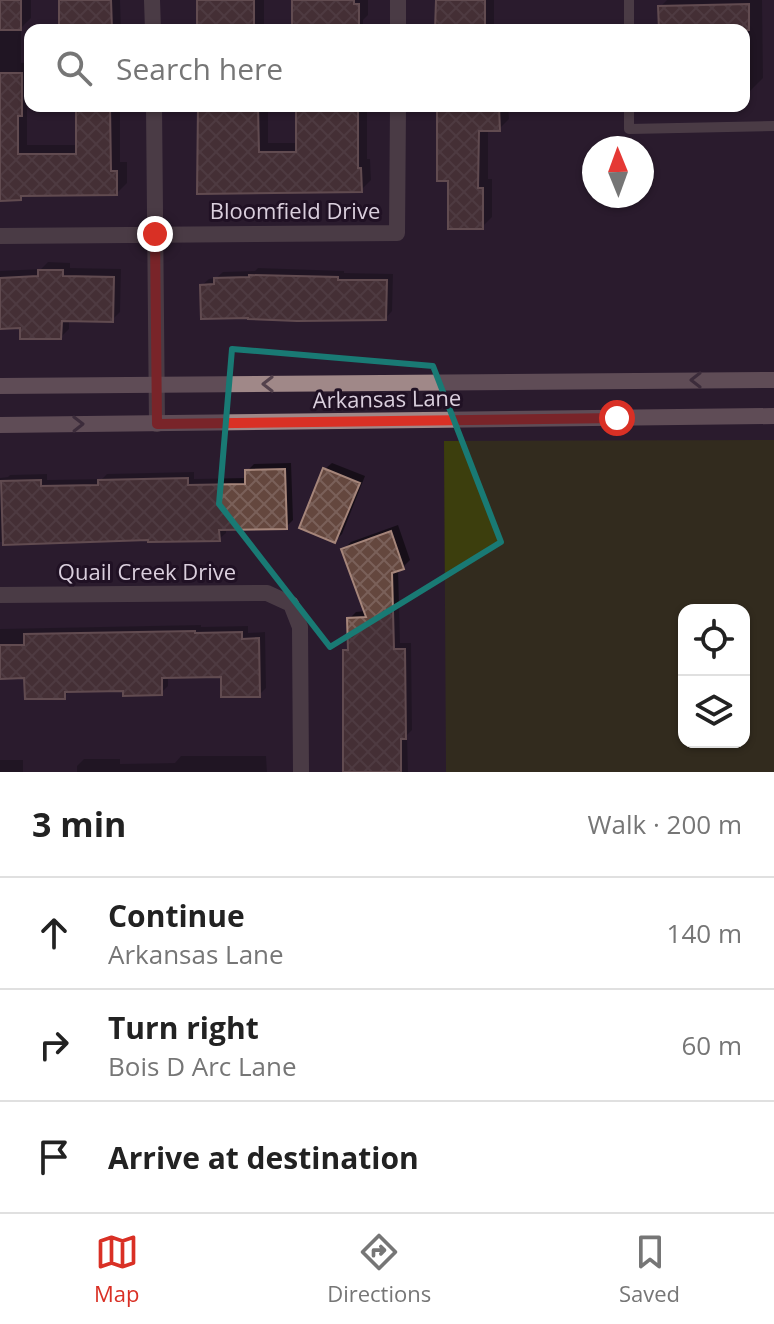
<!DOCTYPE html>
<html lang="en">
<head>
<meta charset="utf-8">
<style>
  :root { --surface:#fff; --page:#f2f2f2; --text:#222; --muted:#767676; --line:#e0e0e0; --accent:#d93025 }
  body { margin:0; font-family:"Open Sans",sans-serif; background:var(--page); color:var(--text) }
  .controls { position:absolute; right:24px; bottom:24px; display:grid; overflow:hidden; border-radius:16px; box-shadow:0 2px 6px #0004 }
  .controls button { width:72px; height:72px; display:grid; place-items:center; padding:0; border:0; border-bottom:2px solid var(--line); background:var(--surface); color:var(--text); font:40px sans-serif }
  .compass { position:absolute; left:582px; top:136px; width:72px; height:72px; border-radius:50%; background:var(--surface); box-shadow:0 2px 6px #0004; rotate:359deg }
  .stop { position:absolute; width:24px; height:24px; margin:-18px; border:6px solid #d93025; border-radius:50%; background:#fff }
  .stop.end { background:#d93025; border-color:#fff; box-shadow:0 2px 8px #0008 }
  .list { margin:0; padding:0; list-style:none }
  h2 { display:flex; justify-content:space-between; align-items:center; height:104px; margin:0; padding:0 32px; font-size:34px }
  h2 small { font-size:26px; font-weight:400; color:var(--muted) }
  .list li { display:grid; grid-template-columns:52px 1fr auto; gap:24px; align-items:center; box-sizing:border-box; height:112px; padding:0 32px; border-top:2px solid var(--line) }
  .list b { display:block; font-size:30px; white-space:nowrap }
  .list p { margin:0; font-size:26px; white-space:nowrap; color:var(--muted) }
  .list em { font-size:26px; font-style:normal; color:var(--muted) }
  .icon { flex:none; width:44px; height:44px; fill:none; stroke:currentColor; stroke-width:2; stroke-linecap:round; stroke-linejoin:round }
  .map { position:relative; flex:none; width:774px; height:772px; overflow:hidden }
  .search { position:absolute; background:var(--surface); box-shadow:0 2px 6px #0004; left:24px; right:24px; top:24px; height:88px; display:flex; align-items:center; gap:20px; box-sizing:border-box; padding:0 28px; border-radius:16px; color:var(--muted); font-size:30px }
  .sheet { height:440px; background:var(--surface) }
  nav { display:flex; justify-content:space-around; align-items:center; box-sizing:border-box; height:112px; border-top:2px solid var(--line); background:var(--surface); font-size:22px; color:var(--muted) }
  nav a { display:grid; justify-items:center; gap:4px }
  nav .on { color:var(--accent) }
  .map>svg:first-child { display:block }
  .green { fill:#3c3e0d; fill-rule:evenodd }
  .shadow { fill:#0007 }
  .building { fill:url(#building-cross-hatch); stroke:#a5857a; stroke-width:2 }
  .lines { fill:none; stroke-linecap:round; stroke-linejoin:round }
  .lane { stroke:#726363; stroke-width:10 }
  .street { stroke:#726363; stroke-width:16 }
  .secondary { stroke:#a08888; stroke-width:16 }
  .oneway { stroke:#53414c }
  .route { stroke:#d93025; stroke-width:10 }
  .marked { fill:none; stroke:#197a74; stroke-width:6; stroke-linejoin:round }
  .labels { text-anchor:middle; stroke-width:6; stroke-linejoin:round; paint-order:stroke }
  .street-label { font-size:22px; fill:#dacfdd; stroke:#201124 }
</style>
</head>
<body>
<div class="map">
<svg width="774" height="772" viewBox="0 0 774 772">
  <defs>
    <pattern id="building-cross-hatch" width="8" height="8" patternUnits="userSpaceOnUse" patternTransform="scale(2)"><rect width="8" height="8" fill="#64473e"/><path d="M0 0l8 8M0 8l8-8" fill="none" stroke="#7a6059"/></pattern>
  </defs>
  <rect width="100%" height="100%" fill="#2a1b2e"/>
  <path class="green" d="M 774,440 L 774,772 L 446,772 L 444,441 ZM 684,610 L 744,610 L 744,742 L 684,742 Z"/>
  <path class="shadow" d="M 0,0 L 31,0 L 31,18 L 21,28 L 21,63 L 30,62 L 30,104 L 27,107 L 27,145 L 78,145 L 78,106 L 120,106 L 120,162 L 127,162 L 127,183 L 117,193 L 25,194 L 20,198 L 0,199 Z
    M 61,0 L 120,0 L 121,30 L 61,30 Z
    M 200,0 L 264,0 L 264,30 L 200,30 Z
    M 294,0 L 368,0 L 368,15 L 363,20 L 363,30 L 314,30 L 314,25 Z
    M 438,0 L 494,0 L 494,30 L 437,30 Z
    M 667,0 L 762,0 L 763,78 L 749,92 L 744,92 L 744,30 L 661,30 L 660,7 Z
    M 199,106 L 268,106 L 268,143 L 298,143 L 298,106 L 367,106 L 367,159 L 370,159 L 371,180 L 361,190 L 199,192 Z
    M 439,106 L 508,106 L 509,119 L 499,129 L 488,129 L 488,179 L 492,179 L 492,217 L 482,227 L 450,179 Z
    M 48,262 L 70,263 L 70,268 L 121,269 L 120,312 L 112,320 L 69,319 L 69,329 L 61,337 L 22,326 L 0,327 L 0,271 L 41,269 Z
    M 258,268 L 344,271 L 344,273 L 393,274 L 392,311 L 386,318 L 202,285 L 209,279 L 216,278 L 223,272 L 255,271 Z
    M 291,463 L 293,520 L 286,527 L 226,528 L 226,533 L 219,539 L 74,540 L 72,542 L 0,542 L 0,478 L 8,477 L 10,475 L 47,474 L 47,480 L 102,479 L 107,474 L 194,472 L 194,479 L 247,478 L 247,471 L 254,464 Z
    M 332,463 L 365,476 L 342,534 L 335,541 L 325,469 Z
    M 398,525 L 410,560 L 403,567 L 398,569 L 400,643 L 411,643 L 412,730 L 407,735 L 408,772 L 345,772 L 345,651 L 350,646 L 349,619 L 356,612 L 366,611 L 344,549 L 351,542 Z
    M 201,625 L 201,627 L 248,626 L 248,633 L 265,632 L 266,688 L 259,695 L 223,675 L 168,676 L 168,686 L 161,693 L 125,688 L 71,689 L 64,697 L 26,676 L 0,677 L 0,629 Z
    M 181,756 L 266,756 L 267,772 L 77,772 L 77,766 L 84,759 L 120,759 L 120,764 L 175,763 Z
    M 0,760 L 23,760 L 23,772 L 0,772 Z"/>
  <path class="building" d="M 0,0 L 21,0 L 21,30 L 0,30 Z
    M 59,0 L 111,0 L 112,30 L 59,30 Z
    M 197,0 L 254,0 L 254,28 L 197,28 Z
    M 292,0 L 354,0 L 354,4 L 359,4 L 359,27 L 292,27 Z
    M 436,0 L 485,0 L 485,30 L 435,30 Z
    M 749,4 L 749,30 L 659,30 L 658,6 Z
    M 0,73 L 22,73 L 22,116 L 18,116 L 18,154 L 76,154 L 76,106 L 110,106 L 111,171 L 117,171 L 117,195 L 21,196 L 21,200 L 0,201 Z
    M 198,106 L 258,106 L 259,152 L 296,152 L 296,106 L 358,106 L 358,168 L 361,168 L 362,192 L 197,194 Z
    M 437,106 L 499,106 L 500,131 L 479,131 L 478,188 L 483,188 L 483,229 L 448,229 L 448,181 L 437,181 Z
    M 38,270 L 63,270 L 63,276 L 114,277 L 113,322 L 62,321 L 61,339 L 20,339 L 20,328 L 0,329 L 0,278 L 38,276 Z
    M 249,275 L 338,277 L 338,280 L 387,280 L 386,320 L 297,321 L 248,319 L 248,318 L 201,319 L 200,285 L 214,284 L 214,278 L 249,277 Z
    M 323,468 L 360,483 L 335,543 L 299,528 Z
    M 285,469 L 287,529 L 219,530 L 220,541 L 148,542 L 148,540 L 3,545 L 1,481 L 41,480 L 41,486 L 98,485 L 98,480 L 188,478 L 188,485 L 245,484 L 245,470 Z
    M 391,531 L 404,569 L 392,573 L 394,649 L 405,649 L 406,739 L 401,739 L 401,772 L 343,772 L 343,650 L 348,650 L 347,618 L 366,617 L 341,549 Z
    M 195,631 L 195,633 L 242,632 L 242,639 L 259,638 L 260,697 L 221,697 L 221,677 L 162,678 L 162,695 L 123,696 L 123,691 L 65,692 L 65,699 L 25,699 L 24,678 L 0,679 L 0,645 L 24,645 L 24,634 Z"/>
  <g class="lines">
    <path class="lane" d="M 629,0 L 629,30
      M 629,106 L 629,129 L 774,126"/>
    <path class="street" d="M 152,0 L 153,30
      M 398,30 L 398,0
      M 154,106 L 157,424
      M 0,236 L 397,233 L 398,106
      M 0,595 L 267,593 L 291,604 L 300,627 L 301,772"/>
    <path class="secondary" d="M 0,386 L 774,380
      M 0,425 L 774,416"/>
  </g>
  <defs><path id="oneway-chevron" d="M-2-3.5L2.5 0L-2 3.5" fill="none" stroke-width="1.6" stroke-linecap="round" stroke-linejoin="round" transform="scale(2)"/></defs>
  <g class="oneway">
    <use href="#oneway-chevron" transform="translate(696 380) rotate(180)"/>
    <use href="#oneway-chevron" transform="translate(268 384) rotate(180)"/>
    <use href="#oneway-chevron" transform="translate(78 424) rotate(-1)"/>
  </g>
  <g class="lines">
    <path class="route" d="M 155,234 L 157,424 L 617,418"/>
  </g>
  <path d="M0 0H774V772H0ZM 232,349 L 433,366 L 501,542 L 330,647 L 219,504 Z" fill="#2a1b2e" fill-opacity=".55" fill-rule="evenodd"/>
  <path class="marked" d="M 232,349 L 433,366 L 501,542 L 330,647 L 219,504 Z"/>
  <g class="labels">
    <g class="street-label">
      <text x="295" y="219">Bloomfield Drive</text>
      <text transform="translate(387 399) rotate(-1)" y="8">Arkansas Lane</text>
      <text x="147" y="580">Quail Creek Drive</text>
    </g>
  </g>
</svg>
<div class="controls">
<button><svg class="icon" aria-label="locate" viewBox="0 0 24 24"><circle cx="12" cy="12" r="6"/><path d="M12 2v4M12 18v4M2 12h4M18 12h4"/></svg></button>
<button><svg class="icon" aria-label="layers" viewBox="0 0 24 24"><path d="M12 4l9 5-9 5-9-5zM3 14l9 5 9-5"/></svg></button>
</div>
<svg class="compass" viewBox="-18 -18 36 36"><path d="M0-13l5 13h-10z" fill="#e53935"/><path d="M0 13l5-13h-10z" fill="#767676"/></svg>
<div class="stop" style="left:617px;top:418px"></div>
<div class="stop end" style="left:155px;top:234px"></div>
<div class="search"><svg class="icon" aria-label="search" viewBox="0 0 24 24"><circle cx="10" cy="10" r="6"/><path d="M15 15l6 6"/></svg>Search here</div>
</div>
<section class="sheet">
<h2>3 min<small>Walk · 200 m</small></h2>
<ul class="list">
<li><svg class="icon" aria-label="ahead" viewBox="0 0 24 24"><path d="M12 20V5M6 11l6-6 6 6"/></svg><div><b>Continue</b><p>Arkansas Lane</p></div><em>140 m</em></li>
<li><svg class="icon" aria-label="right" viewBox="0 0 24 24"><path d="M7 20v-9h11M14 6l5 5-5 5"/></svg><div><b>Turn right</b><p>Bois D Arc Lane</p></div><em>60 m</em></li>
<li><svg class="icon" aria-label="arrive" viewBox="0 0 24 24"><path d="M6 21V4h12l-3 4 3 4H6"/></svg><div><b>Arrive at destination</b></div></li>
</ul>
</section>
<nav>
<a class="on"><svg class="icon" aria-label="map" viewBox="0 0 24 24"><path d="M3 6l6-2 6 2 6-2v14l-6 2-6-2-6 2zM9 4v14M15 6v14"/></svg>Map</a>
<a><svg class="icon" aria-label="directions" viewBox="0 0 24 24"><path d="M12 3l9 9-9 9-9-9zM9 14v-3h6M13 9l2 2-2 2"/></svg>Directions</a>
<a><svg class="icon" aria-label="saved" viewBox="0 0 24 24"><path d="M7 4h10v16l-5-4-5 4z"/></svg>Saved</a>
</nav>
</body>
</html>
